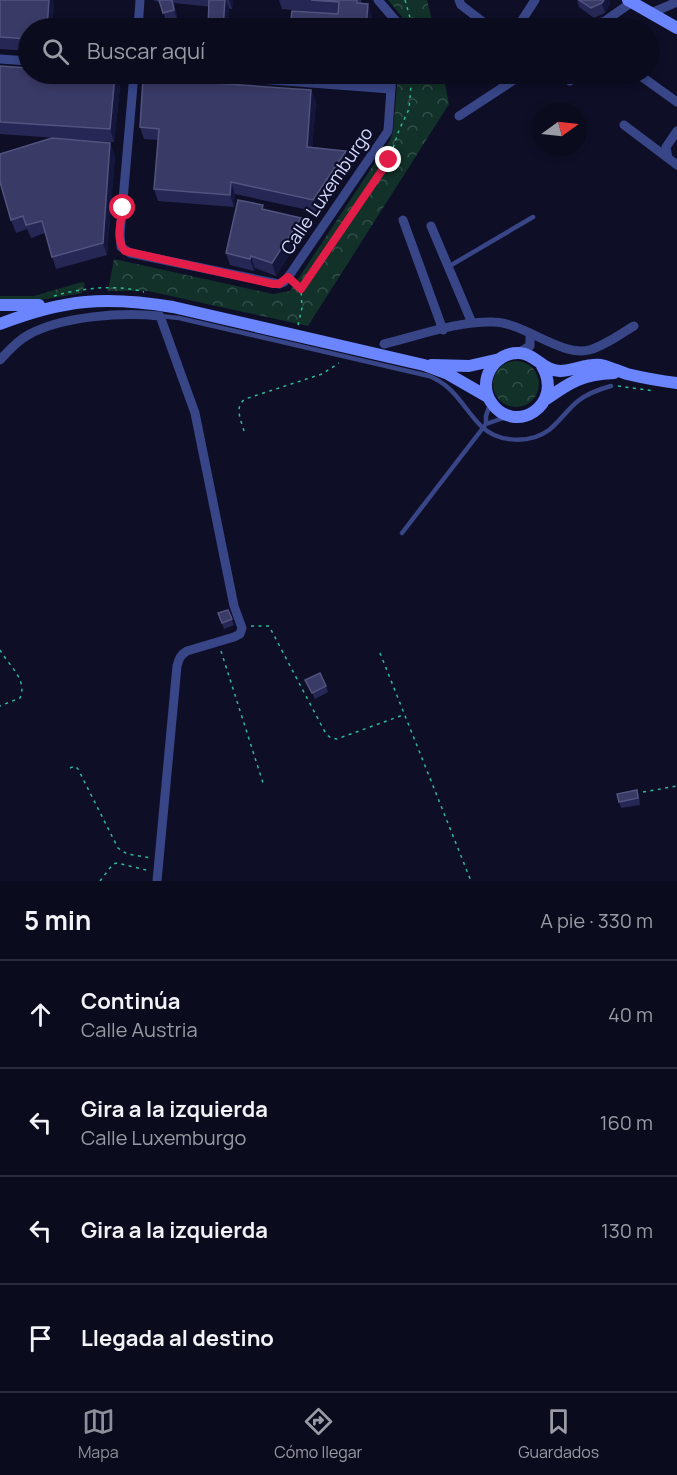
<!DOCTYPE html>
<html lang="es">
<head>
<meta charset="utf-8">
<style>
  :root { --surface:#0a0b1d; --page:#18192a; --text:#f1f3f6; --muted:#999ba4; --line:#2a2b3b; --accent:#8c9099 }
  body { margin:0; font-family:Manrope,sans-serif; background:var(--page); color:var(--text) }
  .compass { position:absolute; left:533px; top:102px; width:54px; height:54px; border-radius:50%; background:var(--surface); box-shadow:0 3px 9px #0003; rotate:75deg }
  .stop { position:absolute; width:18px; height:18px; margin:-14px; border:4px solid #e11d48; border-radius:50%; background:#fff }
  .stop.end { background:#e11d48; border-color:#fff; box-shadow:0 2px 6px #0008 }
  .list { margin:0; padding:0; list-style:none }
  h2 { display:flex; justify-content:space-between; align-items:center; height:78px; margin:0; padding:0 24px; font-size:26px }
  h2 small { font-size:20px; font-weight:400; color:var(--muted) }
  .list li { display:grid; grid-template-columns:39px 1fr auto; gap:18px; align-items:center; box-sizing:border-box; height:108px; padding:0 24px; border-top:2px solid var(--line) }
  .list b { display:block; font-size:22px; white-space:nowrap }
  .list p { margin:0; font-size:20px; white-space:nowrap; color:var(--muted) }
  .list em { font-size:20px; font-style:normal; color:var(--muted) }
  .icon { flex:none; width:33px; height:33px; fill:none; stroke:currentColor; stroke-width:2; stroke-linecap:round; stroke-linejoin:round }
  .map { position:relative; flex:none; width:677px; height:881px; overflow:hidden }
  .search { position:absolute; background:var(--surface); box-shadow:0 3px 9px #0003; left:18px; right:18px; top:18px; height:66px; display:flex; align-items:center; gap:15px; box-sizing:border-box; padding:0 21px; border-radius:33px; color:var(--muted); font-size:22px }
  .sheet { height:510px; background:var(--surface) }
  nav { display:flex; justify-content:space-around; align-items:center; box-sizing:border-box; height:84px; border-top:2px solid var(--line); background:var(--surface); font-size:16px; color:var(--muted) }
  nav a { display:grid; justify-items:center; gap:3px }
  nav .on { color:var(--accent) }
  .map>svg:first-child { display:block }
  .park { fill:url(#park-crowns) }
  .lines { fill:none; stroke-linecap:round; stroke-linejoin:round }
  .path { stroke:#2cbb96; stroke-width:1.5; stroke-dasharray:3 4.5; stroke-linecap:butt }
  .service { stroke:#384587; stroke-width:4.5 }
  .minor { stroke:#384587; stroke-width:9 }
  .secondary { stroke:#6b85ff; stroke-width:12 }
  .wall { fill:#272755 }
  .shaded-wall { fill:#15163b }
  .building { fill:#3a3a67; stroke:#52537f; stroke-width:1.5 }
  .route { stroke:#e11d48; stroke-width:8 }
  .labels { text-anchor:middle; stroke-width:4.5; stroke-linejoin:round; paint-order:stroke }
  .street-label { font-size:18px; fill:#d4d8ff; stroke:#0e0f27 }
</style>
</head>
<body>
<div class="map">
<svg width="677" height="881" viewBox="0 0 677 881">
  <defs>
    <pattern id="park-crowns" width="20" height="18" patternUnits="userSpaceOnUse" patternTransform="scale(1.5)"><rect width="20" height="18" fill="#113129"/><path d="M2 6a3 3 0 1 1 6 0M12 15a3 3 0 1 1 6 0" fill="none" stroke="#334e49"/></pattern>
  </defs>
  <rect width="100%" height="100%" fill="#0e0f27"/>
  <path class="park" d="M 388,0 L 427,0 L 434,28 L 401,28 L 402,17 Z
    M 398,74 L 443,74 L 449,104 L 308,326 L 148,291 L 108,291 L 114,259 L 273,294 L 290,291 L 390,140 L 393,132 Z
    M 82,282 L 85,283 L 82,293 L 34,301 L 0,301 L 0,296 L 34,296 Z
    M493 384a23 23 0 1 1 46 0a23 23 0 1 1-46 0Z"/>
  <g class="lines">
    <path class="path" d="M 405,0 L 413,28
      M 293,282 L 301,289 L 302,287 L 389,160 L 399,130 L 409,109 L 412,74
      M 54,296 C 81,288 117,284 144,292
      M 298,325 L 302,308 L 301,289
      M 618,386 L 655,391
      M 244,431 C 241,420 234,407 245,399 L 322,374 L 339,363
      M 251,626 L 269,626 L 326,734 L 331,738 L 337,739 L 403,715
      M 0,650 C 9,666 28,680 20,698 L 0,706
      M 221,651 L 263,783
      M 380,653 L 471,881
      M 70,768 L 75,766 L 78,769 L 118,848 L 127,854 L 152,858
      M 643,792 L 677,786
      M 100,881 L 113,864 L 117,863 L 150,871"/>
    <path class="service" d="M 448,267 L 533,217
      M 160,316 L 179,318 L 429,376 C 455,386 463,408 481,426 C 498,443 530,444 549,430 C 560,421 568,409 578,401 C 588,393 600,389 611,386
      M 486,424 L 486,416 L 490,404
      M 402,533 L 486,424 L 506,417"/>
    <path class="minor" d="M 378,0 L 396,21 L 395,28
      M 459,0 L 461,5 L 491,28
      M 651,13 L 677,2
      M 138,28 L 140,0
      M 517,28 L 535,0
      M 585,28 L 605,21 L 632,2
      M 0,59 L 28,61
      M 134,74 L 120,234 L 121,247 L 130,253 L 279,284 L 284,282 L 291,273 L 388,131 L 392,74
      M 189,74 L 391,89
      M 638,74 L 677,102
      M 570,81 L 574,74
      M 459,116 L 523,74
      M 624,125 L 677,165
      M 668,158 L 666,147 L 677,131
      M 403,220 L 443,330
      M 431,226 L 472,323
      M 384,344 C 418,336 457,321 493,322 C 523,322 561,357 589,350 C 605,346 620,334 634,326
      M 518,353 L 530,346 L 530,333
      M 0,360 C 8,351 17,341 28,335 C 62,316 122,312 160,316 L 195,413 L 234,606 L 242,628 L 240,634 L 234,637 L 187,651 C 180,655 179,659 177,666 L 157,881"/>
    <path class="secondary" d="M 628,0 L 677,28
      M 0,305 L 39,305
      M 0,324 C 64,299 106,296 173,307 L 424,365 L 448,374 L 488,397
      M 431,365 L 469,366 L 500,359
      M 542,366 C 565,405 514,437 491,402 C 477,381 494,352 519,353 C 536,354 542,370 560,371 C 574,371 587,363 601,365 C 610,367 618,371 627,374 C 644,378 660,381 677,383
      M 545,400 C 570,382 583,374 614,373"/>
  </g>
  <path class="wall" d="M 0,0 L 54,4 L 52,28 L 28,28 L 28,51 L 0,49 Z
    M 154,0 L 233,0 L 232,9 L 174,3 L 178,21 L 167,24 L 160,2 L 154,1 Z
    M 279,0 L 361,0 L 362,3 L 372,16 L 371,28 L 255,28 L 290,27 L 338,14 L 282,9 Z
    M 577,0 L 609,0 L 610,4 L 605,13 L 594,18 L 579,7 Z
    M 0,66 L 115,75 L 120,87 L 114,142 L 0,134 Z
    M 330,74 L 378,74 L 378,78 Z
    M 311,90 L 316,102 L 312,147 L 350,163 L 317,212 L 235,194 L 234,207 L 158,201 L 154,189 L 158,140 L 144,139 L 140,127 Z
    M 115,155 L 107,255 L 56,269 L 45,233 L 31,238 L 27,229 L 16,233 L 11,220 Z
    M 264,210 L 305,230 L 276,276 L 255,268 L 254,271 L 230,265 L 226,253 Z
    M 228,610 L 234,625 L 224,629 L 218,613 Z
    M 305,680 L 326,686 L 328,692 L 315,699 Z
    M 637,790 L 639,796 L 640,805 L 621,808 L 619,802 Z"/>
  <path class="shaded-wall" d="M 49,0 L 53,0 L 54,4 L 52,28 L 47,28 Z
    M 172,0 L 174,3 L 178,21 L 174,10 Z
    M 225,0 L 226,0 L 229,8 L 228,28 L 223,28 Z
    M 229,0 L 233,0 L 232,9 Z
    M 604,0 L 609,0 L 610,4 L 605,13 L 602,3 Z
    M 368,4 L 372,16 L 371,28 L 366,28 Z
    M 115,75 L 120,87 L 114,142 L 110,129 Z
    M 311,90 L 316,102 L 311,159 L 307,147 Z
    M 110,143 L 115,155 L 107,255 L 103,243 Z
    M 346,151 L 350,163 L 317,212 L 313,200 Z
    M 231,182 L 235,194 L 234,207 L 230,195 Z
    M 301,218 L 305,230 L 276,276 L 272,263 Z
    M 251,256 L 255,268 L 254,271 L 250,259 Z"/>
  <path class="building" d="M 0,0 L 49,0 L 47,28 L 28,28 L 28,39 L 0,37 Z
    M 159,0 L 172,0 L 174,10 L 163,13 Z
    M 209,0 L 225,0 L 223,28 L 208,28 Z
    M 311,0 L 357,0 L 357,3 L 368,4 L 366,28 L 255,28 L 255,24 L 290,27 L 292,11 L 338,14 L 339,2 Z
    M 579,0 L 604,0 L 602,3 L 591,8 Z
    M 0,66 L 28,68 L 28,74 L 97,74 L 115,75 L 110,129 L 0,122 Z
    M 143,78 L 311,90 L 307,147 L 346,151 L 313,200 L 231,182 L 230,195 L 154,189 L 159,129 L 140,127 Z
    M 52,138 L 110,143 L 103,243 L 52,257 L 42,221 L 26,225 L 23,216 L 11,220 L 0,182 L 0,154 Z
    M 238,200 L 263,205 L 262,209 L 301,218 L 272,263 L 251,256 L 250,259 L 226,253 Z
    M 228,610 L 232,619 L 222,623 L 218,613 Z
    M 320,673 L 326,686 L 312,693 L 305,680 Z
    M 637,790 L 638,798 L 619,802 L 617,794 Z"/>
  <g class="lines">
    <path class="route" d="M 123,208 C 121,221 115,240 125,251 L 273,284 L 279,284 L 288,277 L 301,289 L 389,160"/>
  </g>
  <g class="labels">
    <g class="street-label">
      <text transform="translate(327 191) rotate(-56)" y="6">Calle Luxemburgo</text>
    </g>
  </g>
</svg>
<svg class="compass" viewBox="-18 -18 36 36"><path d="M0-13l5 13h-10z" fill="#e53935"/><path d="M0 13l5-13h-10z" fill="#999ba4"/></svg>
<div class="stop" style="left:123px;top:208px"></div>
<div class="stop end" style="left:389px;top:160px"></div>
<div class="search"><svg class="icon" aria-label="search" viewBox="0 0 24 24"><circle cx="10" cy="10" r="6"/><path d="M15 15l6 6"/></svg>Buscar aquí</div>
</div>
<section class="sheet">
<h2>5 min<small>A pie · 330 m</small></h2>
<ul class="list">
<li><svg class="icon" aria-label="ahead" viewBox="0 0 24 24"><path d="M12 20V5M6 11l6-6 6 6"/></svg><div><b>Continúa</b><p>Calle Austria</p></div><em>40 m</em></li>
<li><svg class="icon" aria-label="left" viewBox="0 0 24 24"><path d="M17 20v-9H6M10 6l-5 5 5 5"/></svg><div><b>Gira a la izquierda</b><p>Calle Luxemburgo</p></div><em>160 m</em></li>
<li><svg class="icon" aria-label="left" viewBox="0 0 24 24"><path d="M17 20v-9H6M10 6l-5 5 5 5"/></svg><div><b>Gira a la izquierda</b></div><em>130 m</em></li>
<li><svg class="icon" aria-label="arrive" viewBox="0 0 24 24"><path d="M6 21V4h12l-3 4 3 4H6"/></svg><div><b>Llegada al destino</b></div></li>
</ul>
</section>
<nav>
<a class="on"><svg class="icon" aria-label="map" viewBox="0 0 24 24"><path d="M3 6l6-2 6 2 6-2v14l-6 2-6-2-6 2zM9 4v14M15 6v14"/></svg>Mapa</a>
<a><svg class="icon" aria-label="directions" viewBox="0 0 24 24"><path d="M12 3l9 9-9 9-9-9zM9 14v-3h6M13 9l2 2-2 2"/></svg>Cómo llegar</a>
<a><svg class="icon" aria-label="saved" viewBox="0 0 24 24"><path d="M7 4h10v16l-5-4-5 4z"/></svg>Guardados</a>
</nav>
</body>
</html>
